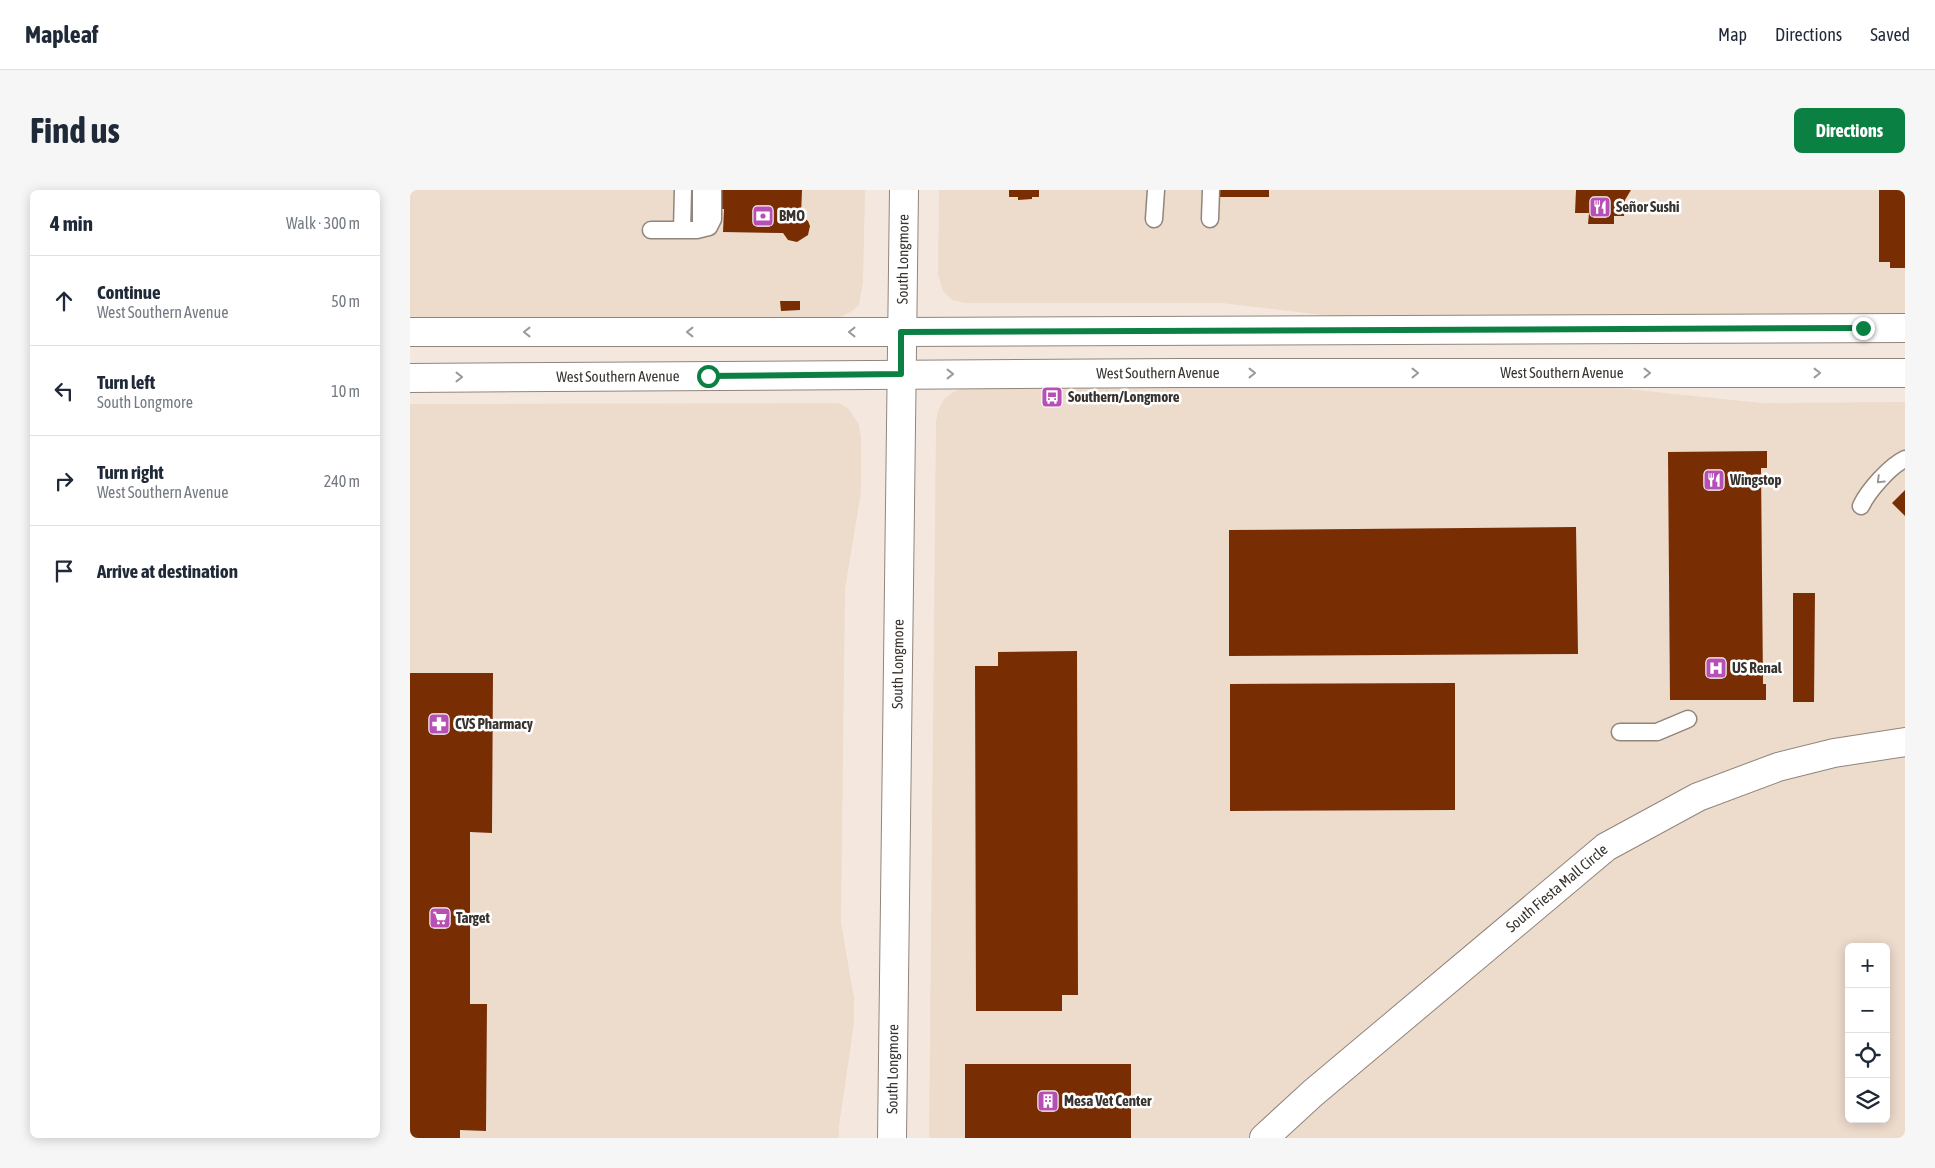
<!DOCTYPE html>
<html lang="en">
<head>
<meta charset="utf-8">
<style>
  :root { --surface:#fff; --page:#f6f6f7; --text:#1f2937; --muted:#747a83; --line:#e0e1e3; --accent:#0b8043 }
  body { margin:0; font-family:"Asap Condensed",sans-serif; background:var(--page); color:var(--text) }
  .controls { position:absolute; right:15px; bottom:15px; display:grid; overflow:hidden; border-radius:8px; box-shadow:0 2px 12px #0003 }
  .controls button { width:45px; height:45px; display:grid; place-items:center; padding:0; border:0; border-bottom:1px solid var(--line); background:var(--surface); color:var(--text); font:25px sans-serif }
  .stop { position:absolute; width:15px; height:15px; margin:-11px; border:4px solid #0b8043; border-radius:50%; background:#fff }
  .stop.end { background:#0b8043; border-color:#fff; box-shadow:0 1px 5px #0008 }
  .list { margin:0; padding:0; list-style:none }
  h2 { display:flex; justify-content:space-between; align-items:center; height:65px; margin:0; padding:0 20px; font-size:21px }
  h2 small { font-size:16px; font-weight:400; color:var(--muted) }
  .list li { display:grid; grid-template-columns:32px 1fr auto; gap:15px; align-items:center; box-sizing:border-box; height:90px; padding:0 20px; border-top:1px solid var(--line) }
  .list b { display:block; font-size:19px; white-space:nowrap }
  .list p { margin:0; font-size:16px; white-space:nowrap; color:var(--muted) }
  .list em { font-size:16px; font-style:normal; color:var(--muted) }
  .icon { flex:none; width:28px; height:28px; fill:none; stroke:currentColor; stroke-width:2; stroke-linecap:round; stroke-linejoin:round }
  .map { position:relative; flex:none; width:1495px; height:948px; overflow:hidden; border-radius:8px }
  header { display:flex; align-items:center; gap:30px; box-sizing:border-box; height:70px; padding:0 25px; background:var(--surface); border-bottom:1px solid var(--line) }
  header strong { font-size:24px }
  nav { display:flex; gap:28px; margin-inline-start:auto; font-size:18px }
  .intro { display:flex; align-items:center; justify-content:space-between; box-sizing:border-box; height:120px; padding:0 30px }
  h1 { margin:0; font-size:35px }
  .button { padding:12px 22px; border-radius:8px; background:var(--accent); color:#fff; font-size:18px; font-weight:700 }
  main { display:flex; gap:30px; padding:0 30px }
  aside { flex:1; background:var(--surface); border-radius:8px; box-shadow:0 2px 12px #0003 }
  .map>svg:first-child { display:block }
  .built { fill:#eddbcc; fill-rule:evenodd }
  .building { fill:#782d03 }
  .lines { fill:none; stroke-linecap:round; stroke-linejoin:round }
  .lane-casing { stroke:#91857c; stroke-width:19 }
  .street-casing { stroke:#91857c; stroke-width:30 }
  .secondary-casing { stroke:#91857c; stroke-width:30 }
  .lane { stroke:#fff; stroke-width:16 }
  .street { stroke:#fff; stroke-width:28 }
  .secondary { stroke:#fff; stroke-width:28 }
  .oneway { stroke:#9c9997 }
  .route { stroke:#0b8043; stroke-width:6 }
  .labels { text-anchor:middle; stroke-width:5; stroke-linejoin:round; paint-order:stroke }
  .poi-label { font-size:15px; font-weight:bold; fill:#38332f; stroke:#fff; text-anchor:start }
  .street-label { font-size:15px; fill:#38332f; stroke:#fff }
</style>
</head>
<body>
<header>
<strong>Mapleaf</strong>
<nav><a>Map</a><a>Directions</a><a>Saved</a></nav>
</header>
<div class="intro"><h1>Find us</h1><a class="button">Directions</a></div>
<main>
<aside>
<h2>4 min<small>Walk · 300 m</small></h2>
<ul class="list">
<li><svg class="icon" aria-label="ahead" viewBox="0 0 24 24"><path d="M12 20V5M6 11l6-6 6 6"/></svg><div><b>Continue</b><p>West Southern Avenue</p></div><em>50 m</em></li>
<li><svg class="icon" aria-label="left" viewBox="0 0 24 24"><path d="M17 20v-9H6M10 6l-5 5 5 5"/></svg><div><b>Turn left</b><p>South Longmore</p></div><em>10 m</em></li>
<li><svg class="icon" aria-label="right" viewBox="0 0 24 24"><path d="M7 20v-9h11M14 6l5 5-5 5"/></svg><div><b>Turn right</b><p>West Southern Avenue</p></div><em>240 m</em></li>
<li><svg class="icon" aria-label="arrive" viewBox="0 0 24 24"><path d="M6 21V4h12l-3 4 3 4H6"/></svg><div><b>Arrive at destination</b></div></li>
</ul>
</aside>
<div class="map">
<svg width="1495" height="948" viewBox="0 0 1495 948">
  <rect width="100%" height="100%" fill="#f4e8de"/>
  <path class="built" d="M 0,0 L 455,0 L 453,93 L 449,114 L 444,120 L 429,128 L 410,130 L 0,130 Z
    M 529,0 L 1495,0 L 1495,127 L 947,129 L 812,113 L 555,113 L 543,110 L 533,101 L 528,85 Z
    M 1170,194 L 1351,213 L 1495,212 L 1495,948 L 519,948 L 526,233 L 528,221 L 534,209 L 543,202 L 558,197 ZM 1439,757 L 1476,757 L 1476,929 L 1439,929 Z
    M 428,213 L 439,219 L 449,235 L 451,249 L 451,302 L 435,399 L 431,733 L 444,808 L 444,833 L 429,936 L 429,948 L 0,948 L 0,214 Z"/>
  <path class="building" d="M 272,0 L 392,0 L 391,25 L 398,31 L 400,36 L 398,45 L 387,52 L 378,50 L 373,43 L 313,42 L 314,19 L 272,19 Z
    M 599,0 L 629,0 L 629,7 L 622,7 L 622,9 L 608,10 L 608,7 L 599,7 Z
    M 805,0 L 859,0 L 859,7 L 805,7 Z
    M 1166,0 L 1221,0 L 1215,10 L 1214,26 L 1204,26 L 1204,34 L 1178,34 L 1179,23 L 1165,23 Z
    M 1469,0 L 1495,0 L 1495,78 L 1480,78 L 1480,72 L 1469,72 Z
    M 370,111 L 390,111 L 390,120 L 371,121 Z
    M 1357,261 L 1357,278 L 1351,278 L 1353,494 L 1356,494 L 1356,510 L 1260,510 L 1258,262 Z
    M 1495,300 L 1495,326 L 1482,313 Z
    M 1166,337 L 1168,464 L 819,466 L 819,340 Z
    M 1383,403 L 1405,403 L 1404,512 L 1383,512 Z
    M 667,461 L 668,805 L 652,805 L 652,821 L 566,821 L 565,476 L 588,476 L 588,462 Z
    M 0,483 L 83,483 L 82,643 L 60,642 L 60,814 L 77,814 L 76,941 L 50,940 L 50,948 L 0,948 Z
    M 1045,493 L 1045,620 L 820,621 L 820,494 Z
    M 555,874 L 721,874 L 721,948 L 555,948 Z"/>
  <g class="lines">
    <g class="lane-casing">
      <path id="lane" d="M 744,29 L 746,0
        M 800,29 L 801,0
        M 241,40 L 287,40 L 291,34 L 291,0
        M 272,40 L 273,0
        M 287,40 L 299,37 L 303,29 L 303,0
        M 1451,316 C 1458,301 1480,276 1495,269
        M 1210,542 L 1247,542 L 1278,529"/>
    </g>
    <g class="street-casing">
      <g id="street">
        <path id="s1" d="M 854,948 L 903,903 L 1196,657 L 1288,607 L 1368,577 L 1424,563 L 1495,552"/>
      </g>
    </g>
    <g class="secondary-casing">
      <g id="secondary">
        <path d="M 0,142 L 491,142 L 1495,138"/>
        <path id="s2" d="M 0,188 L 771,183 L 1495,183"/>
        <path id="s3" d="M 482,948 L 494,0"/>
      </g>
    </g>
    <use href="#lane" class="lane"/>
    <use href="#street" class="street"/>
    <use href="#secondary" class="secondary"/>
  </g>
  <defs><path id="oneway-chevron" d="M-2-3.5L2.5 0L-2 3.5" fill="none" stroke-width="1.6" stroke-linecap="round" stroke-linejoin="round" transform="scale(1.25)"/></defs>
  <g class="oneway">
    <use href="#oneway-chevron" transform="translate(117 142) rotate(180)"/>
    <use href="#oneway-chevron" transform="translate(280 142) rotate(-180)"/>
    <use href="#oneway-chevron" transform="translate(442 142) rotate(180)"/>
    <use href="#oneway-chevron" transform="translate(842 183)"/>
    <use href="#oneway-chevron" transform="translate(1005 183)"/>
    <use href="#oneway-chevron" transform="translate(1237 183)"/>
    <use href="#oneway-chevron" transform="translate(1407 183)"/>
    <use href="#oneway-chevron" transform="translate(540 184)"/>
    <use href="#oneway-chevron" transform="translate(49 187)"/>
    <use href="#oneway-chevron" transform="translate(1470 290) rotate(136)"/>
  </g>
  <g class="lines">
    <path class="route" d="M 298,186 L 491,184 L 491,142 L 1453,138"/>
  </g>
  <defs>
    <g id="restaurant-square" transform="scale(1.125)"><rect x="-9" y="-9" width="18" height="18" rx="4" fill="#b650b5" stroke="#fff"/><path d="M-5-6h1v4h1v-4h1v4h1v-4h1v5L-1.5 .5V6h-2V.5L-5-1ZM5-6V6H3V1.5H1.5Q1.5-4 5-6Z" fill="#fff"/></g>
    <g id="bank-square" transform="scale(1.125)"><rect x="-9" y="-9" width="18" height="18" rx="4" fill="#b650b5" stroke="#fff"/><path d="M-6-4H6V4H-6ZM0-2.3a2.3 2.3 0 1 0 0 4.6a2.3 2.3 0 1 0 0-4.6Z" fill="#fff"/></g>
    <g id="bus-square" transform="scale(1.125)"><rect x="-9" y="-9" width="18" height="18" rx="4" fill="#b650b5" stroke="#fff"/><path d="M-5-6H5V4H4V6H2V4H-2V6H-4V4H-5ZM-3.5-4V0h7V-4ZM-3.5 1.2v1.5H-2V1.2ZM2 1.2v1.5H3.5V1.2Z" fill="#fff"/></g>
    <g id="hospital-square" transform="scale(1.125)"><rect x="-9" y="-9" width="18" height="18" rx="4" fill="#b650b5" stroke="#fff"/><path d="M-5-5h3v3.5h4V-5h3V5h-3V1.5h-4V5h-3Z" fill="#fff"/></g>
    <g id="pharmacy-square" transform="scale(1.125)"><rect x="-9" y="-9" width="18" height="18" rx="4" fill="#b650b5" stroke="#fff"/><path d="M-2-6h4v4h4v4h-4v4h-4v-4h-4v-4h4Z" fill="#fff"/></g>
    <g id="supermarket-square" transform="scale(1.125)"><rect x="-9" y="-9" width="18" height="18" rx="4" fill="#b650b5" stroke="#fff"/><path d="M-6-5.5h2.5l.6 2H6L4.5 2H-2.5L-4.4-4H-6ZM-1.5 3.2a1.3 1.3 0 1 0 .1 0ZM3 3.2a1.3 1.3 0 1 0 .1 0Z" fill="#fff"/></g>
    <g id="building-square" transform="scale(1.125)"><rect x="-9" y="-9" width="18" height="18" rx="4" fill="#b650b5" stroke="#fff"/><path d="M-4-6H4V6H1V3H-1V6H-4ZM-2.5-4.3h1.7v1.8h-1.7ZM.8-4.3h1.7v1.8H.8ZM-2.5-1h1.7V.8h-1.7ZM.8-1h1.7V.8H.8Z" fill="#fff"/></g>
  </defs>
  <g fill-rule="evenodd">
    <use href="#restaurant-square" x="1190" y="17"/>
    <use href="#bank-square" x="353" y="26"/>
    <use href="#bus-square" x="642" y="207"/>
    <use href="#restaurant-square" x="1304" y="290"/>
    <use href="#hospital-square" x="1306" y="478"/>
    <use href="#pharmacy-square" x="29" y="534"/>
    <use href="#supermarket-square" x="30" y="728"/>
    <use href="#building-square" x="638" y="911"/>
  </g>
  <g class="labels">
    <g class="poi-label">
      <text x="1206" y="22">Señor Sushi</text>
      <text x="369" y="31">BMO</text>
      <text x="658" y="212">Southern/Longmore</text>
      <text x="1320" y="295">Wingstop</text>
      <text x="1322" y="483">US Renal</text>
      <text x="45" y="539">CVS Pharmacy</text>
      <text x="46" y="733">Target</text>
      <text x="654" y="916">Mesa Vet Center</text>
    </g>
    <g class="street-label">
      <text dy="5" stroke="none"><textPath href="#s3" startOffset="879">South Longmore</textPath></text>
      <text dy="5" stroke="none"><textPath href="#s2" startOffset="748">West Southern Avenue</textPath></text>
      <text dy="5" stroke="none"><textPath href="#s2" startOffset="1152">West Southern Avenue</textPath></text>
      <text dy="5" stroke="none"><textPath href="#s2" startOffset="208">West Southern Avenue</textPath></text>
      <text dy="5" stroke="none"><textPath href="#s3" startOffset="474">South Longmore</textPath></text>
      <text dy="5" stroke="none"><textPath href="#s1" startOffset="385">South Fiesta Mall Circle</textPath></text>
      <text dy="5" stroke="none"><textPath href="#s3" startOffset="69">South Longmore</textPath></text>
    </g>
  </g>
</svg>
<div class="controls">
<button>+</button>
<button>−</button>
<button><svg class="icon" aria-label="locate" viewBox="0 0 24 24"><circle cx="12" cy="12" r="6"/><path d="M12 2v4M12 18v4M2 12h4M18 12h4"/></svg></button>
<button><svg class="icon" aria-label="layers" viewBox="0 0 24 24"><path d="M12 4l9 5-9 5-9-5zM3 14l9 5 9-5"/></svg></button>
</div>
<div class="stop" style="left:298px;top:186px"></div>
<div class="stop end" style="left:1453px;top:138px"></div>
</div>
</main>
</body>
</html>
